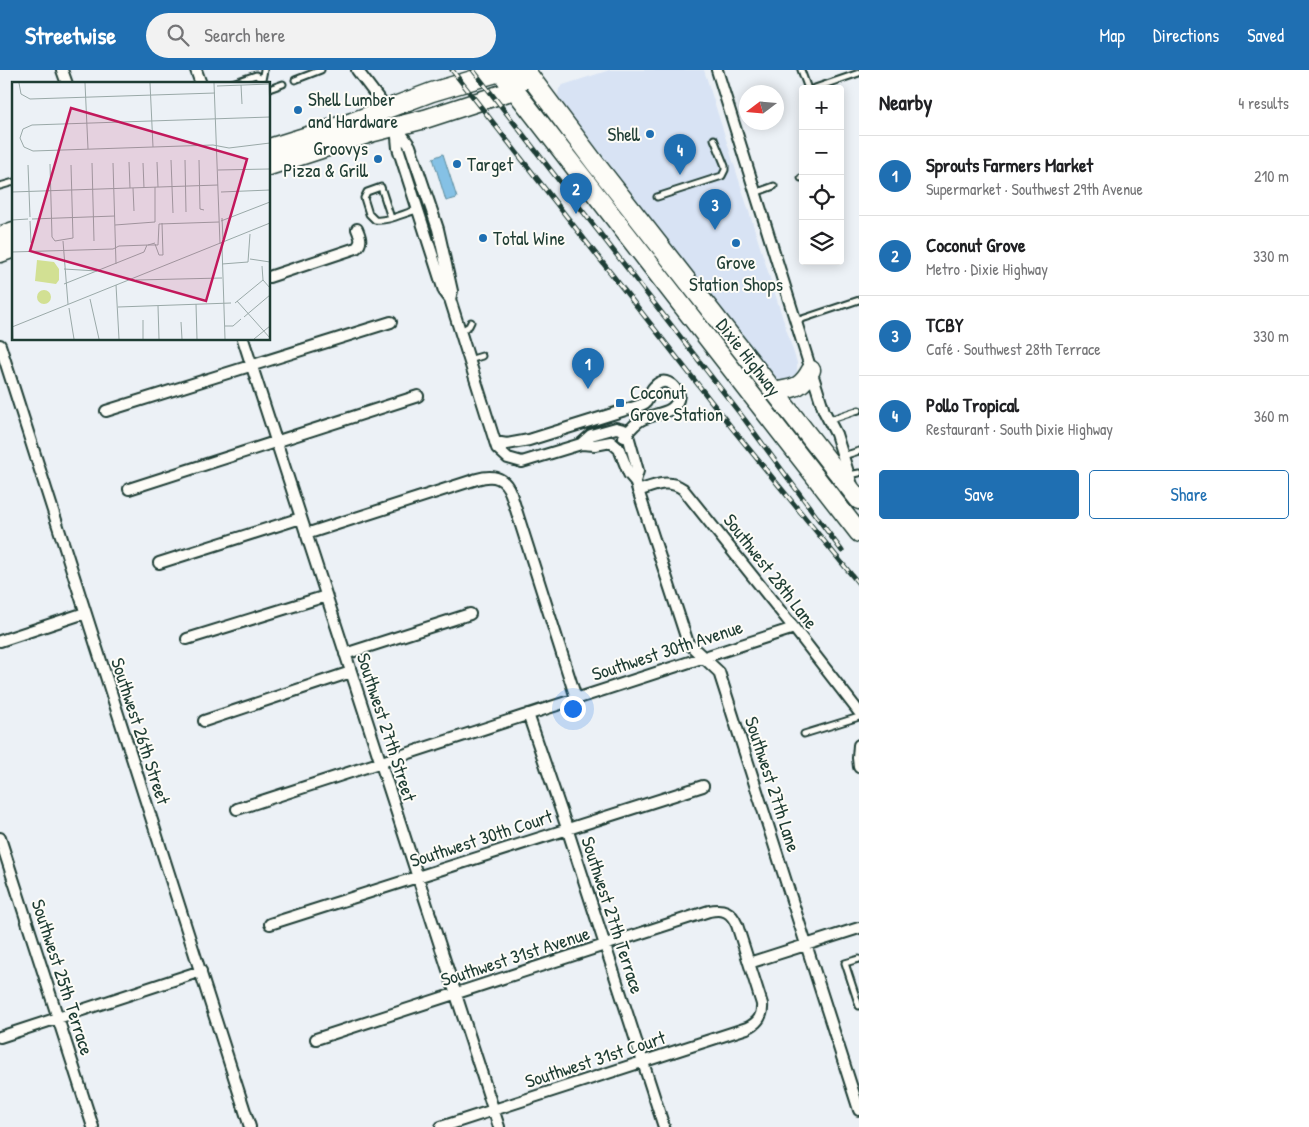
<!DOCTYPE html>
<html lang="en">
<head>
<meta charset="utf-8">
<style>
  :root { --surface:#fff; --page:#f2f2f2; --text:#202124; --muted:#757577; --line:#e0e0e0; --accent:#1f6fb2 }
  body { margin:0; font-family:"Patrick Hand",sans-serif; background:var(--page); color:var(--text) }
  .controls { position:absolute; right:15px; top:15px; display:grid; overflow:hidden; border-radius:5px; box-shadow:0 2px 12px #0003 }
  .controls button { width:45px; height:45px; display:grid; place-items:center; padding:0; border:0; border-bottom:1px solid var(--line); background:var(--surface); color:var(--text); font:25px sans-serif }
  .compass { position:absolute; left:739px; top:15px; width:45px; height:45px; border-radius:50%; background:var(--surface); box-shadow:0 2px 12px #0003; rotate:254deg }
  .you { position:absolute; left:572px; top:638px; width:18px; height:18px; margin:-12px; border:4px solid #fff; border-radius:50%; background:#1a73e8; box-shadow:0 0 0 8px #1a73e833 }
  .badge { display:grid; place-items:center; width:32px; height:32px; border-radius:50%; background:var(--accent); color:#fff; font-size:16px; font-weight:700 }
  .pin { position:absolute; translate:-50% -41px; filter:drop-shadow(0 1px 2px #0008) }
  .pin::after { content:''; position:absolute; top:26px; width:18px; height:15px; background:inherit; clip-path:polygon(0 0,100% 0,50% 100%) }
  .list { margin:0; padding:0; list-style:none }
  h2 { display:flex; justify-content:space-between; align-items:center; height:65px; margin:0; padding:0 20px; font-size:21px }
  h2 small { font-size:16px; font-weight:400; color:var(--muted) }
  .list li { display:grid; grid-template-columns:32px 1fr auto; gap:15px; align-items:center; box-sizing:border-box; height:80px; padding:0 20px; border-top:1px solid var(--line) }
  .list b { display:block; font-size:19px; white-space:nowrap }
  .list p { margin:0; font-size:16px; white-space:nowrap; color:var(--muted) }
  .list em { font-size:16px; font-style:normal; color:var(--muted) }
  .actions { display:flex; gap:10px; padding:15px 20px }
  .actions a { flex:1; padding:11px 0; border:1px solid var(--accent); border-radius:5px; text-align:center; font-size:18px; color:var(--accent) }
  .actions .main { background:var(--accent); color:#fff }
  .icon { flex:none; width:28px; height:28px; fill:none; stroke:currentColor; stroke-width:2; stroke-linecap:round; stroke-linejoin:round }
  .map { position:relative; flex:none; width:859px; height:1057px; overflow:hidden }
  header { display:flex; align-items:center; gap:30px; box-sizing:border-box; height:70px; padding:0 25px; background:var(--accent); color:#fff }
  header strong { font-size:24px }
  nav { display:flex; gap:28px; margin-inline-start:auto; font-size:18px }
  .search { width:350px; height:45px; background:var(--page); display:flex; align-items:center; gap:12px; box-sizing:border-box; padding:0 18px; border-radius:28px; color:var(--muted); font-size:19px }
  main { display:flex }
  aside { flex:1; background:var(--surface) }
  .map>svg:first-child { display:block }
  .built { fill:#d8e3f4 }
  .water { fill:#85c1e5; stroke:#5c8c9e }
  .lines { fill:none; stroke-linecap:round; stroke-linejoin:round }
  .lane-casing { stroke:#1f3d34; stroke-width:9 }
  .street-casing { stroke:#1f3d34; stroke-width:14 }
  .highway-casing { stroke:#1f3d34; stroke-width:21 }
  .lane { stroke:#fdfcf7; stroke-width:5 }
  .street { stroke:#fdfcf7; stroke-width:10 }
  .highway { stroke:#fdfcf7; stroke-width:18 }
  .rail-casing { stroke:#1f3d34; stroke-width:5 }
  .rail { stroke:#fdfcf7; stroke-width:3; stroke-dasharray:9; stroke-linecap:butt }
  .poi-dot { fill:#1f6fb2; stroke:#fdfcf7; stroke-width:2 }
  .labels { text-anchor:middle; stroke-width:4; stroke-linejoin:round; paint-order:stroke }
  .poi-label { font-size:19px; fill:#1f3d34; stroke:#fdfcf7; text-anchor:start }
  .street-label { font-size:19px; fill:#1f3d34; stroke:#fdfcf7 }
  .inset-road { fill:none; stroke:#9aa9a8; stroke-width:1 }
  .view { fill:#c2185b; fill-opacity:0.15; stroke:#c2185b; stroke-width:2.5 }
  .inset-edge { fill:none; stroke:#1f3d34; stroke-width:2.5 }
</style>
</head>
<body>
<header>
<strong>Streetwise</strong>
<div class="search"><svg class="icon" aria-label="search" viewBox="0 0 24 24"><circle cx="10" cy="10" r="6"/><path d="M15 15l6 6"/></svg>Search here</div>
<nav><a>Map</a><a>Directions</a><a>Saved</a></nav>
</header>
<main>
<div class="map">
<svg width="859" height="1057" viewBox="0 0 859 1057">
  <rect width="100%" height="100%" fill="#ecf1f6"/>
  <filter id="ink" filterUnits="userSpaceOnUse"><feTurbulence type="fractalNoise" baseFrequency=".02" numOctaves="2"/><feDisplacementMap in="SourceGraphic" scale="10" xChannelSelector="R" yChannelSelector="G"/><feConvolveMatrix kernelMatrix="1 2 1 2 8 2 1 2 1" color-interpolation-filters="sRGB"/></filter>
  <g filter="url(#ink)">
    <path class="built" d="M 610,0 L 704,0 L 797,293 L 797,302 L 794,307 L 783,311 L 775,308 L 560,31 L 558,25 L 559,19 L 563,15 Z"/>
    <path class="water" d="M 443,84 L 457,128 L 446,131 L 433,88 Z"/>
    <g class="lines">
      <g class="lane-casing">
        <path id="lane" d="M 801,0 L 808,19
          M 262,10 L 264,0
          M 295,10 L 321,0
          M 229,14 L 256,5 L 266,14
          M 269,19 L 283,14
          M 812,19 L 859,3
          M 801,108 L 803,108
          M 0,116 L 14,112
          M 755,123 L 774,116
          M 657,127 L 722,106 L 725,100 L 725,96 L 714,69
          M 391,148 L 381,117 L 367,122 L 364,128 L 369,144 L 375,150 C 388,152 404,143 417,140
          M 796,251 L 859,230
          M 461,261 L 469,256 L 471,252
          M 469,290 L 482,286
          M 829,350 L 859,340
          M 843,386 L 859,381
          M 849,405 L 859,403
          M 804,664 L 859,647
          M 859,889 L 845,893 L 859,936"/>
      </g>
      <g class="street-casing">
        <path id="street" d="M 62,0 L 67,14
          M 196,0 L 201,14
          M 357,0 L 388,41
          M 717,0 L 811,300 L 824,341 L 836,364 L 852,415
          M 396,56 L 398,78 L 444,221 L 450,229 L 497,378 L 508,388 L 522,392 L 581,374 L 595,375 L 611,372 L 619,379 L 629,404 L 635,411 L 638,401 L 629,369 L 624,360 L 616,358 L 591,365 L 581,374
          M 397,58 L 410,76 L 438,159 L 452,221 L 450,229
          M 269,207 L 356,178 C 363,173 360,166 357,159
          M 243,269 L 499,1057
          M 0,275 L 250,1057
          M 106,341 L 391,252
          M 495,372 L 507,374 L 529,370 L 638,336 C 641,335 644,334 646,332 C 649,328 650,321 654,317 C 664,306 674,314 679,325 C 677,345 655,342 641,350 C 634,354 629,361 624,367
          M 635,411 L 688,573 L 719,602 L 859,1040
          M 129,419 L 418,326
          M 638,421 C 653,416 668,408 683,419 L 794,558 L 859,642
          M 306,464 L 477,409 C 494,404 505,407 511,424 L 576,628
          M 159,493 L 301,448
          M 187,569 L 326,526
          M 0,571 L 85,543
          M 345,584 L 470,544
          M 528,644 L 567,758 L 664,1057
          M 204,651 L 351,602
          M 859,675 L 858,688 L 859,697
          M 237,739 L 794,558
          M 0,768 L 93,1057
          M 270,854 L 703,716
          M 749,893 L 859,858
          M 0,967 L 201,901
          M 316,969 L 709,841 C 723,838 731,841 737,855 L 762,934 C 763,946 758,953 747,958 L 441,1057"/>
      </g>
      <g class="highway-casing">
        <path id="highway" d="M 499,0 L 859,463
          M 525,0 L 595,93 L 859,430
          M 269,78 L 352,52 L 432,22 L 486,6 L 500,2 L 511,2
          M 269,96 L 374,62 L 425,49 L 514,20 L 519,12
          M 0,166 L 14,161
          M 0,183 L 14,178
          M 774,322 C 793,318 801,319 811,300"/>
      </g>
      <use href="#lane" class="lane"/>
      <use href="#street" class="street"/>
      <use href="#highway" class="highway"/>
      <g class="rail-casing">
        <path id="rail" d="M 452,0 L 732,358 L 859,514
          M 473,0 L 745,350 L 842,481"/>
      </g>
      <use href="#rail" class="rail"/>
    </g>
  </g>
  <g class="poi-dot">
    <circle cx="298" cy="40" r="5"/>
    <circle cx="650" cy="64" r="5"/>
    <circle cx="378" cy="89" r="5"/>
    <circle cx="457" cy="94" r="5"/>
    <circle cx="483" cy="168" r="5"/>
    <circle cx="736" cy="173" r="5"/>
    <rect x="615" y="328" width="10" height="10" rx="2.5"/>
  </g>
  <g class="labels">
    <g class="poi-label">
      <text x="308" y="36">Shell Lumber<tspan x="308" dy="22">and Hardware</tspan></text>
      <text x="640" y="71" text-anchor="end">Shell</text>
      <text x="368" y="85" text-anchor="end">Groovys<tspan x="368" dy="22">Pizza &amp; Grill</tspan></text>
      <text x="467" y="101">Target</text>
      <text x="493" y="175">Total Wine</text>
      <text x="736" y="199" text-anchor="middle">Grove<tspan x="736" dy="22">Station Shops</tspan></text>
      <text x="630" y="329">Coconut<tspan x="630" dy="22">Grove Station</tspan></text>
    </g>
    <g class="street-label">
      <text transform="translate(749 287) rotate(52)" y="7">Dixie Highway</text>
      <text transform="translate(771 501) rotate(52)" y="7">Southwest 28th Lane</text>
      <text transform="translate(667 580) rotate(-18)" y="7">Southwest 30th Avenue</text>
      <text transform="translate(387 657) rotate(72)" y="7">Southwest 27th Street</text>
      <text transform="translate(141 661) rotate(72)" y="7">Southwest 26th Street</text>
      <text transform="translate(773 714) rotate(72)" y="7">Southwest 27th Lane</text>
      <text transform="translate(481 768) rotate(-18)" y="7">Southwest 30th Court</text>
      <text transform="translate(613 845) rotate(72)" y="7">Southwest 27th Terrace</text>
      <text transform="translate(515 886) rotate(-18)" y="7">Southwest 31st Avenue</text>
      <text transform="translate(63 907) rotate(72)" y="7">Southwest 25th Terrace</text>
      <text transform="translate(595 989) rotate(-18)" y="7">Southwest 31st Court</text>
    </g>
  </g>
  <g transform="translate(12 12)">
    <rect width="258" height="258" fill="#ecf1f6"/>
    <path d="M 25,178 L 42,180 L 47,187 L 47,198 L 44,202 L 23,199 ZM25 215a7 7 0 1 1 14 0a7 7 0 1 1-14 0Z" fill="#d2e093"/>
    <path class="inset-road" d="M 7,1 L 9,12 L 18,17 L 203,11M 73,1 L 76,67M 138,1 L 141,65M 202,1 L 208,162M 257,1 L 258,29M 229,3 L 230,22M 205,4 L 258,2M 8,56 L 12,65 L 21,69 L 201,63 L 217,66 L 258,61M 8,56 L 11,47 L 20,43 L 258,35M 159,78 L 161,131M 173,78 L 174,130M 187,78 L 188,127 L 192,128M 117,80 L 118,106M 145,80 L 146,105M 80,81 L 82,159M 101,81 L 104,182M 131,81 L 132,106M 38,82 L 40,155 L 43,159 L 61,156 L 59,83M 16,83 L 18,135M 206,88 L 257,87M 121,106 L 122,129M 0,110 L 206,103M 209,110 L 258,108M 210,136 L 211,157M 20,137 L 103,134M 0,138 L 16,137M 18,139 L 19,161M 209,139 L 258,120M 103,143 L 143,140 L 143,105M 51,159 L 56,222M 143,161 L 136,163 L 146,163 L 147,142 L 207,140M 143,162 L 147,173 L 151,173 L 150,141M 210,164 L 213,257M 0,170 L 101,167 L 107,164 L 136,163M 238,177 L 258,180M 236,180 L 238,152M 210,182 L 236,180M 250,184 L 251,198 L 258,206M 52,187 L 85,189M 124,198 L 210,196M 52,202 L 132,170 L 135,163M 104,203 L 107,257M 78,217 L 87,257M 0,219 L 1,257M 225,219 L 258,256M 223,221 L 251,198M 184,222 L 185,257M 146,224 L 147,257M 106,225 L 219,221M 57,226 L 62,257M 232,235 L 258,213M 131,238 L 131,257M 169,240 L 170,257M 213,244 L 221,244 L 229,237M 0,245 L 258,141M 242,257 L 258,244"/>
    <path class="view" d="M 59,26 L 235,77 L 194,219 L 18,169 Z"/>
    <rect width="258" height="258" class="inset-edge"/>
  </g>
</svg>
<div class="controls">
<button>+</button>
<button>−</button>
<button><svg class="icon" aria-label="locate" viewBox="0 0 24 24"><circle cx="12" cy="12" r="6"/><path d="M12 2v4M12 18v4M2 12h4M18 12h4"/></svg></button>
<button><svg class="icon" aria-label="layers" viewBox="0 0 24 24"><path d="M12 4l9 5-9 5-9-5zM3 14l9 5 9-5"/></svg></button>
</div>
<svg class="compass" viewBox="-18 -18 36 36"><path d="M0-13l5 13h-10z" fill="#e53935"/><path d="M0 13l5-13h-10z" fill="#757577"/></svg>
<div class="you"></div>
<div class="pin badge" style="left:588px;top:319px">1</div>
<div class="pin badge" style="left:576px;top:144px">2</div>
<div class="pin badge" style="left:715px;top:160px">3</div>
<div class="pin badge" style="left:680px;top:105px">4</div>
</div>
<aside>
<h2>Nearby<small>4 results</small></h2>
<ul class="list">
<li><span class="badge">1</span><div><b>Sprouts Farmers Market</b><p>Supermarket · Southwest 29th Avenue</p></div><em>210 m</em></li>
<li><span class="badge">2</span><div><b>Coconut Grove</b><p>Metro · Dixie Highway</p></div><em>330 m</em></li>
<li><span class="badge">3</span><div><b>TCBY</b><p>Café · Southwest 28th Terrace</p></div><em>330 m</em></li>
<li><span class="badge">4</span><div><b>Pollo Tropical</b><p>Restaurant · South Dixie Highway</p></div><em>360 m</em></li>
</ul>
<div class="actions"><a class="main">Save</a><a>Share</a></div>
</aside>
</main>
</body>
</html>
